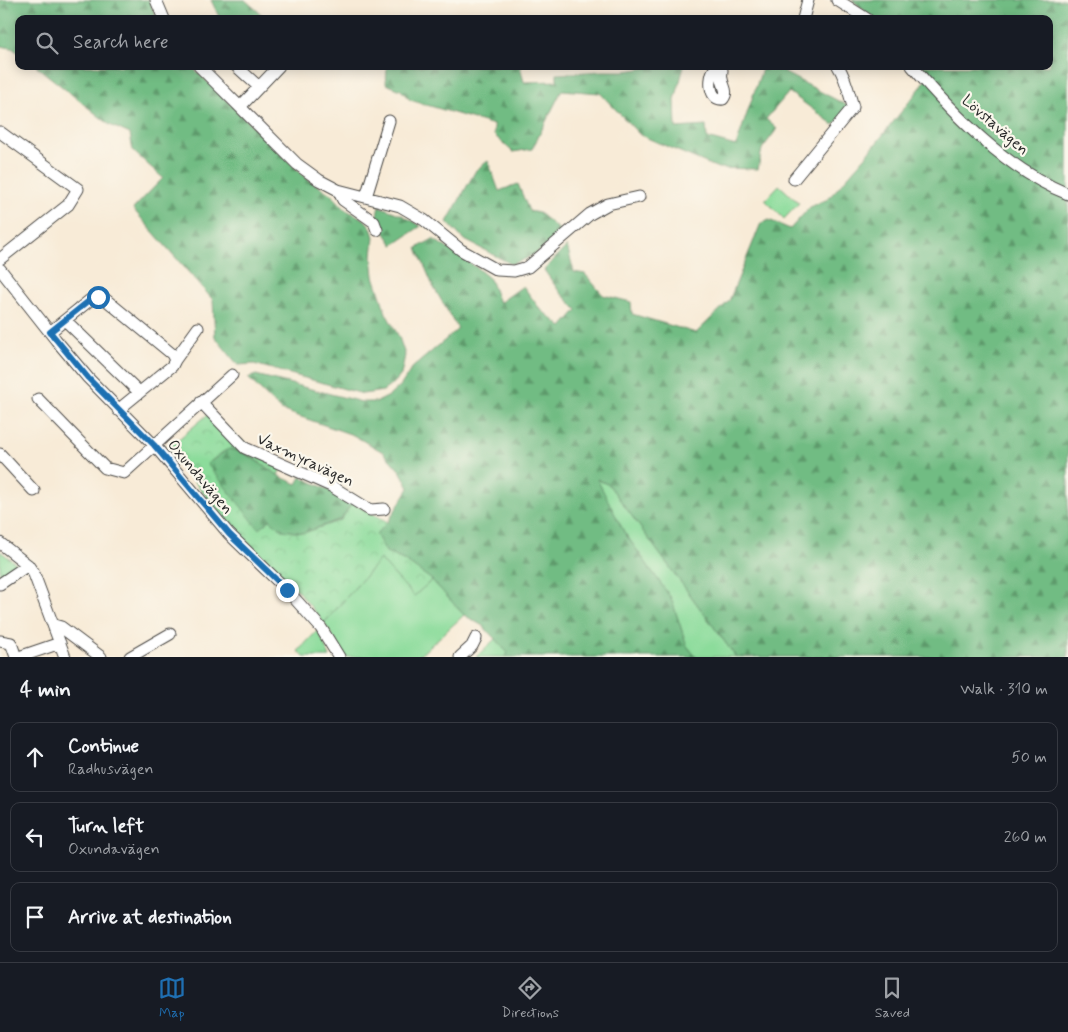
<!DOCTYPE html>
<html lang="en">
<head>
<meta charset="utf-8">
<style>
  :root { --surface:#171b24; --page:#242831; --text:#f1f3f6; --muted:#9ea1a6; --line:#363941; --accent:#1f6fb2 }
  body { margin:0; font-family:Mynerve,sans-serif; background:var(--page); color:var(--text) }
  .stop { position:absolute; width:15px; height:15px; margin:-11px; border:4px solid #1f6fb2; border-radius:50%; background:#fff }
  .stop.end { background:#1f6fb2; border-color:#fff; box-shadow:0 1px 5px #0008 }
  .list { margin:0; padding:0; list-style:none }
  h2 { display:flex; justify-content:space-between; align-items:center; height:65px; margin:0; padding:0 20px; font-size:21px }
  h2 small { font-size:16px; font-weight:400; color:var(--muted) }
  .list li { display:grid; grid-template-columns:32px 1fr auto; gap:15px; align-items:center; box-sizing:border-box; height:70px; margin:0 10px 10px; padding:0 10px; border:1px solid var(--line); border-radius:10px }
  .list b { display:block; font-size:19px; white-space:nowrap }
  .list p { margin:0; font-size:16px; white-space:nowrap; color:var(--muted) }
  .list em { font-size:16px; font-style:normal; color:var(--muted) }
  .icon { flex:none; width:28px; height:28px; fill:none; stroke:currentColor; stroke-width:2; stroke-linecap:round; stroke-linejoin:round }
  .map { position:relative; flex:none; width:1068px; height:657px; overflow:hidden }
  .search { position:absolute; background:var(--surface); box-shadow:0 2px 12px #0003; left:15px; right:15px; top:15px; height:55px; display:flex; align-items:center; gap:12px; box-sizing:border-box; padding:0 18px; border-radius:10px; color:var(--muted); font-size:19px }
  .sheet { height:305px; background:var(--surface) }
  nav { display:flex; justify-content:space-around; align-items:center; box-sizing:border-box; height:70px; border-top:1px solid var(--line); background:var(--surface); font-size:14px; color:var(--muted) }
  nav a { display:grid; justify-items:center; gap:2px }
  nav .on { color:var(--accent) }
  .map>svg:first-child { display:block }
  .green { fill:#8cdc9b; stroke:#5c8463 }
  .forest { fill:url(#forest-firs); stroke:#4e7457 }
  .park { fill:url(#park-crowns); stroke:#5c8463 }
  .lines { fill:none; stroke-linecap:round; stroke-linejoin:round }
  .minor-casing { stroke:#4a4845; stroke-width:13 }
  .minor { stroke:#fff; stroke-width:11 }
  .route { stroke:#1f6fb2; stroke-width:6 }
  .labels { text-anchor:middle; stroke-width:4.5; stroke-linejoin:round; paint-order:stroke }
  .street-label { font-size:16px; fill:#2b2b2b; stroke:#fbf7ec }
</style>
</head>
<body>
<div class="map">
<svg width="1068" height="657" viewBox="0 0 1068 657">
  <defs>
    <pattern id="forest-firs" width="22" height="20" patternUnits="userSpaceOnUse" patternTransform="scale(1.25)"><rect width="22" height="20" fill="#71bc83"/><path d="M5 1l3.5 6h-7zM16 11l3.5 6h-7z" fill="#5d996b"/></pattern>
    <pattern id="park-crowns" width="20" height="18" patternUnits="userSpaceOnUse" patternTransform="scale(1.25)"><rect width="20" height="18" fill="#8cdc9b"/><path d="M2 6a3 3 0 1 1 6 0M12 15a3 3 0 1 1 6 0" fill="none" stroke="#79bd86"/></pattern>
  </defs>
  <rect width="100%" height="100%" fill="#fbf7ec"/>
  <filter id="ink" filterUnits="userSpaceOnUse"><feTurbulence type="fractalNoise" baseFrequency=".02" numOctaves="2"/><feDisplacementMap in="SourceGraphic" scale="10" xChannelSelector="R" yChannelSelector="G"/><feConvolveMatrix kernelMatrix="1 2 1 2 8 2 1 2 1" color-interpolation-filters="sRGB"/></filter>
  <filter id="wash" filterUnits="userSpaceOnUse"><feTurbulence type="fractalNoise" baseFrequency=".0096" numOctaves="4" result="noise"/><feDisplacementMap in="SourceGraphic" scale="20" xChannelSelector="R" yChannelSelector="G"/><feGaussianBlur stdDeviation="1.12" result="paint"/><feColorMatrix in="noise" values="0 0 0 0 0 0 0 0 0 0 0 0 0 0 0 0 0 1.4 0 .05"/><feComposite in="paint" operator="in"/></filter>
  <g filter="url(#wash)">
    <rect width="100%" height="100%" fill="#f8ebd7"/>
    <path class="green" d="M 779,185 L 799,203 L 784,219 L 765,200 Z
      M 596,479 L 609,485 L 736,657 L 696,657 L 687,646 L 671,598 L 624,532 Z
      M 0,551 L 18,565 L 0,578 Z
      M 380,559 L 414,596 L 432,580 L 464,615 L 418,657 L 346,657 L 324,623 Z
      M 318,630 L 330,657 L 304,657 L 298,651 Z
      M 495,639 L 508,653 L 505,657 L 476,657 Z"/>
    <path class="forest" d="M 0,0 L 149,0 L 157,19 L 19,19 L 19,53 L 12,48 L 0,46 Z
      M 211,0 L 245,0 L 267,19 L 220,19 Z
      M 852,0 L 1068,0 L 1068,657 L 736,657 L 609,485 L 597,479 L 624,532 L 671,598 L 687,646 L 696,657 L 505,657 L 508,653 L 483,626 L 464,615 L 432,580 L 405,561 L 386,552 L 376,534 L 388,522 L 409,488 L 401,472 L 383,452 L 353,435 L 281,410 L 248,378 L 256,375 L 362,402 L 377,402 L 389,396 L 401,385 L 412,368 L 458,329 L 433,286 L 417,248 L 433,239 L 476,267 L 490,279 L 499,303 L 523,286 L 540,309 L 562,327 L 577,310 L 559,291 L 544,270 L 567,246 L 574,272 L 585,274 L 603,295 L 631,302 L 632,314 L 696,333 L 729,301 L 761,223 L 769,220 L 790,229 L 810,207 L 828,199 L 866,156 L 921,87 L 928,75 L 920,66 L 1049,66 L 1049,19 L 874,19 Z
      M 36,66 L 191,66 L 305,177 L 332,195 L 346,210 L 364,219 L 371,227 L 374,237 L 372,256 L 374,276 L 386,313 L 399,337 L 405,355 L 401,375 L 394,383 L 383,391 L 363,394 L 254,364 L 238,365 L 215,337 L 213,300 L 133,209 L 163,178 L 133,151 L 130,134 L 110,125 Z
      M 387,66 L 520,66 L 524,82 L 557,81 L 557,74 L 601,71 L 626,71 L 659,66 L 684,66 L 675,100 L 676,128 L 706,126 L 707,138 L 736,146 L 763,66 L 784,66 L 785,73 L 850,107 L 834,125 L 789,92 L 766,119 L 777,129 L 762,149 L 758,169 L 718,168 L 640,135 L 600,93 L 562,90 L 532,149 L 513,152 L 494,135 L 494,125 L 410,100 L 401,90 L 386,84 Z
      M 488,161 L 499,191 L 518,184 L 529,211 L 539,213 L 562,232 C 544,248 534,258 511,264 L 463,239 L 447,222 L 476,170 Z
      M 379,206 L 402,215 L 421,226 L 393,245 L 376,220 Z
      M 228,449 C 248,451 261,466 278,475 C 284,479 291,481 297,484 L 301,477 L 329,490 L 352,503 L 341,519 L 304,533 L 282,530 L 270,520 L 259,530 L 207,464 Z"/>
    <path class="park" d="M 207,415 L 281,469 L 278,475 C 267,468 244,448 230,449 C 223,450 213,460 207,464 L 259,529 L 270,520 L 282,530 L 304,533 L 341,520 L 352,503 L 388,522 L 376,534 L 386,552 L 405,561 L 432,580 L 414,596 L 380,559 L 324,623 L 292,584 L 248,543 L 219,513 L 168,448 Z"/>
  </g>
  <g filter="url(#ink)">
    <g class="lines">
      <g class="minor-casing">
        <path id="minor" d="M 156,0 L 164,19
          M 837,0 L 867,19
          M 803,19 L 808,0
          M 199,66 L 297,164 L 319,180 L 338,190 L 400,206 L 424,220 L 461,250 L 497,270 L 514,271 L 528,267 L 590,214 L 608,204 L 639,197
          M 236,66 L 259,87
          M 912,66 C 954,115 1007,170 1068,194
          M 720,67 L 722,70 C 722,73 721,76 722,79 C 723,87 729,91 723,99 C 708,101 709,76 714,70 C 715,69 719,67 720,66
          M 240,107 L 279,66
          M 0,132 L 78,189 L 68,205 L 0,259
          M 794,179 L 853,107 C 849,93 846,78 838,66
          M 338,190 L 343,200 L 374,222 L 377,230
          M 366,197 L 389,121
          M 0,269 L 56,340 L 88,378 L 154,445 L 229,534 L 287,590 L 321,628 L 339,657
          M 65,320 L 139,392
          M 50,332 L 90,300 L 98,297 L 105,299 L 172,354 L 175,360 L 172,366 L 118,410
          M 175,360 L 198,328
          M 38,399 L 105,468 L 124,473 L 232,375
          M 201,402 L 245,448 L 331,486 L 370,510 L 384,509
          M 0,454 L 34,491
          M 0,543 L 28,565 L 34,574 L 65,657
          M 0,584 L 28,565
          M 54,625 L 61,627 L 101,657
          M 0,641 L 11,643 L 16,657
          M 19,657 L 60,643
          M 130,657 L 170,634
          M 460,657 L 472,646 L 476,638"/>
      </g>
      <use href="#minor" class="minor"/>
    </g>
  </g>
  <g class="lines" filter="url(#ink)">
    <path class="route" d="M 98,297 L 90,300 L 50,332 L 88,378 L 154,445 L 229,534 L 287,590"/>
  </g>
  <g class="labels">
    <g class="street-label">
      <text transform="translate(996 124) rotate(41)" y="6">Lövstavägen</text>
      <text transform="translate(306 459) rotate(25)" y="6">Vaxmyravägen</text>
      <text transform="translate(201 476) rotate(50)" y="6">Oxundavägen</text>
    </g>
  </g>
</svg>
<div class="stop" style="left:98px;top:297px"></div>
<div class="stop end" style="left:287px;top:590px"></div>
<div class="search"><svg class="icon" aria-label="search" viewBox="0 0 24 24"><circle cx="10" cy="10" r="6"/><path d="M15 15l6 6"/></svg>Search here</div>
</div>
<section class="sheet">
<h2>4 min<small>Walk · 310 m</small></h2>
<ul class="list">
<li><svg class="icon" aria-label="ahead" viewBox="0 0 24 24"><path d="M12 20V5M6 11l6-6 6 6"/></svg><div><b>Continue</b><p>Radhusvägen</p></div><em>50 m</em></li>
<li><svg class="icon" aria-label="left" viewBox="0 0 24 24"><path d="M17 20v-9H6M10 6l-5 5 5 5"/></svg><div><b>Turn left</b><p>Oxundavägen</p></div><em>260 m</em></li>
<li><svg class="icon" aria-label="arrive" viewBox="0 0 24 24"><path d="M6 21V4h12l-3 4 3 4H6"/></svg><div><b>Arrive at destination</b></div></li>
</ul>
</section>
<nav>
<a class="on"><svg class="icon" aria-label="map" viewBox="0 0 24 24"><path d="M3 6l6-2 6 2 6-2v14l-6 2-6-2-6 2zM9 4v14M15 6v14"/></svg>Map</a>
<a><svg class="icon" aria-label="directions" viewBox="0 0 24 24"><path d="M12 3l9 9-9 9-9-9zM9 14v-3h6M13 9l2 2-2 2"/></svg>Directions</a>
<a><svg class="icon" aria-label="saved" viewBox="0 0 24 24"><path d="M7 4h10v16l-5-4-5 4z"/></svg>Saved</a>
</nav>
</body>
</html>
